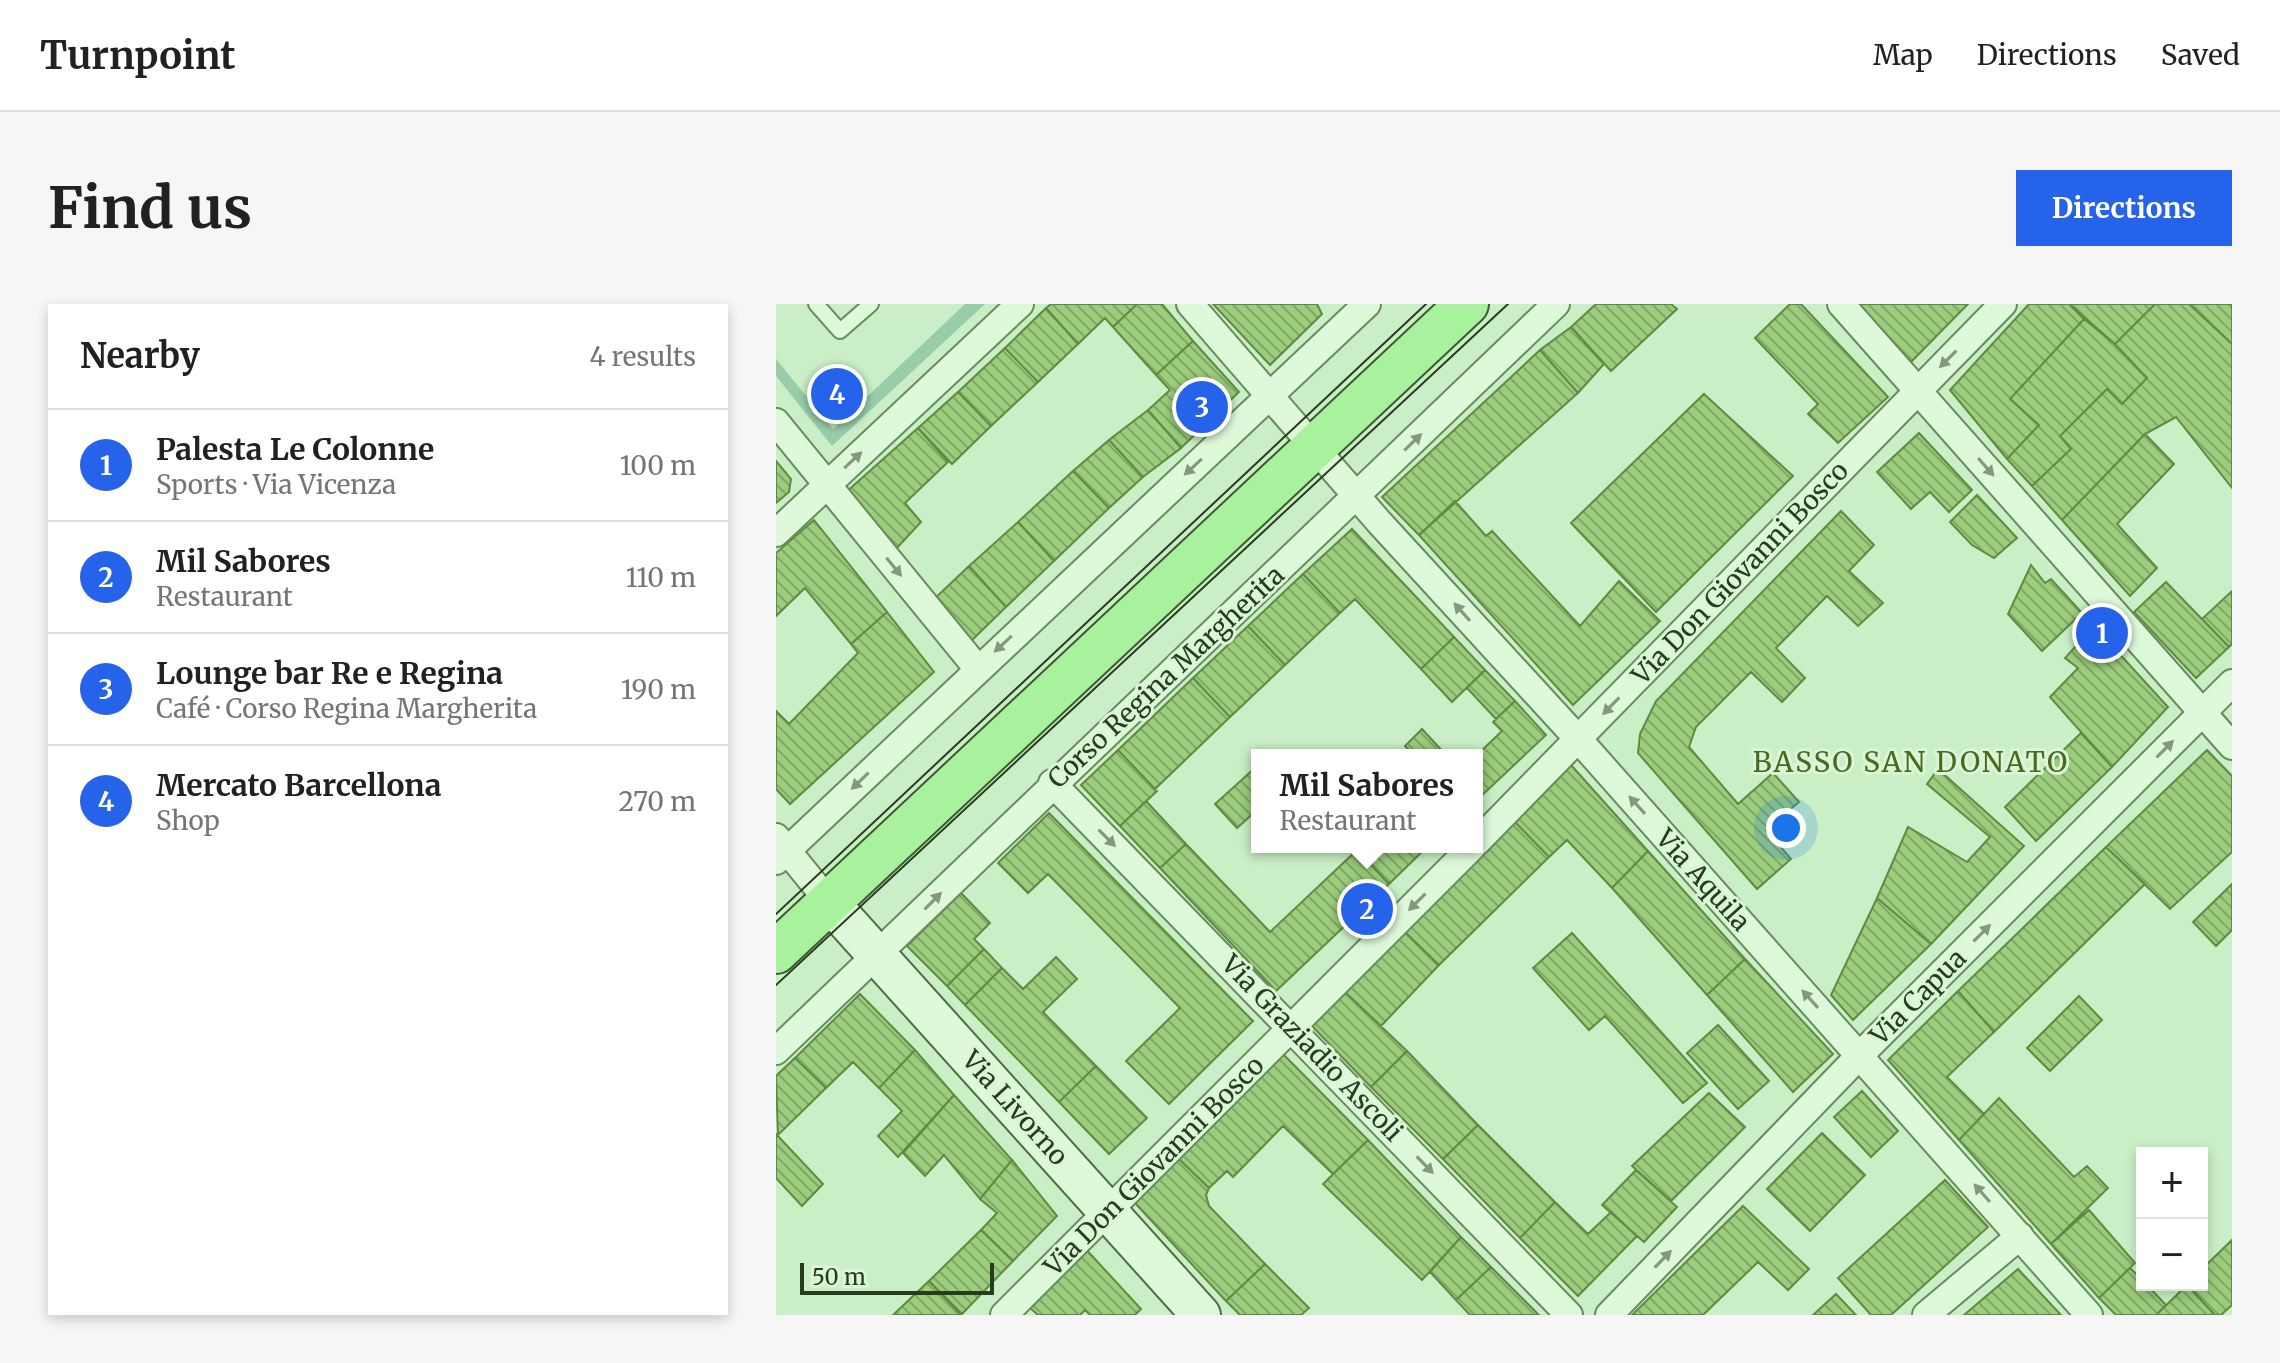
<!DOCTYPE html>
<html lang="en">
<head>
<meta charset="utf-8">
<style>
  :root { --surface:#fff; --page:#f6f6f6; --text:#202124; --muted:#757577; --line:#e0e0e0; --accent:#2563eb }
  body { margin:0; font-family:Merriweather,serif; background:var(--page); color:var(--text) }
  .controls { position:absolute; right:24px; bottom:24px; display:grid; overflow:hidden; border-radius:0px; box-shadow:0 4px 12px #0003 }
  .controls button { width:72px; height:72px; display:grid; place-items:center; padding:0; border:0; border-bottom:2px solid var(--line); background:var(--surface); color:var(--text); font:40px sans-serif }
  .scale { position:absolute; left:24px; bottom:20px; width:194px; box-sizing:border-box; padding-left:8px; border:4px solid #283b1f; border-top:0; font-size:22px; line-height:28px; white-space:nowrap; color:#283b1f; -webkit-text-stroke:6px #d9f6d6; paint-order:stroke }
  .you { position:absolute; left:1010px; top:524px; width:28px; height:28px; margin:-20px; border:6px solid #fff; border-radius:50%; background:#1a73e8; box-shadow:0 0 0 12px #1a73e833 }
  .badge { display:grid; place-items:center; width:52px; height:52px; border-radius:50%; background:var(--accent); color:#fff; font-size:26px; font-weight:700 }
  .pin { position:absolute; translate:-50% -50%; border:4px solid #fff; box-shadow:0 2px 8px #0006 }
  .popup { position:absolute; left:475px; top:445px; width:232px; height:104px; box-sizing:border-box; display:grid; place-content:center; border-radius:0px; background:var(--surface); filter:drop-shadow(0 2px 6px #0005); font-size:26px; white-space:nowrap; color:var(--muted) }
  .popup b { font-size:30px; color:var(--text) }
  .popup::after { content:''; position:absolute; left:50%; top:100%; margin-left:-16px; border:16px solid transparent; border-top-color:var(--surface) }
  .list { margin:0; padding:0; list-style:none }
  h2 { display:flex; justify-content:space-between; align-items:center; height:104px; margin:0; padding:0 32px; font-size:34px }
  h2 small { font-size:26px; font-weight:400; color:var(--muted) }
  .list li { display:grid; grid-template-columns:52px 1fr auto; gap:24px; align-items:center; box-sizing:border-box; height:112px; padding:0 32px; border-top:2px solid var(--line) }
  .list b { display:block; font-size:30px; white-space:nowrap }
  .list p { margin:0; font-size:26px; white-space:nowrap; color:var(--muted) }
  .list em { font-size:26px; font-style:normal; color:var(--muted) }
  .map { position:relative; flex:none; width:1456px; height:1011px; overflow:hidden; border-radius:0px }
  header { display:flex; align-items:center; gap:48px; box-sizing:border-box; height:112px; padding:0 40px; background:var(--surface); border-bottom:2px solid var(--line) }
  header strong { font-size:38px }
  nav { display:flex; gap:44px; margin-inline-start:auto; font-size:28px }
  .intro { display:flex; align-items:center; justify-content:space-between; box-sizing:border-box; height:192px; padding:0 48px }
  h1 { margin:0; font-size:56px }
  .button { padding:20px 36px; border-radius:0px; background:var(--accent); color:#fff; font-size:28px; font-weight:700 }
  main { display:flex; gap:48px; padding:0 48px }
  aside { flex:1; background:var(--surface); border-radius:0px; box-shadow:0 4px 12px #0003 }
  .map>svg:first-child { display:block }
  .green { fill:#99cdaa }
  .building { fill:url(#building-back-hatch); stroke:#5f8a41; stroke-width:2 }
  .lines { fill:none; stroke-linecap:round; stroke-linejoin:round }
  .lane-casing { stroke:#688b5b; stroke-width:18 }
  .street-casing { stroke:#688b5b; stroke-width:30 }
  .secondary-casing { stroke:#4c6d3e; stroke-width:42 }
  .primary-casing { stroke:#3d592f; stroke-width:46 }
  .lane { stroke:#ddf9da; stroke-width:14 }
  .street { stroke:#ddf9da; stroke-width:26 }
  .secondary { stroke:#ddf9da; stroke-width:38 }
  .primary { stroke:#a8f29e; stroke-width:42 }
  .tram { stroke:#283b1f; stroke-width:2 }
  .oneway { fill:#829a7c }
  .labels { text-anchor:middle; stroke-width:6; stroke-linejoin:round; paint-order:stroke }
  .street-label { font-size:26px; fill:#283b1f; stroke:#d9f6d6 }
  .neighbourhood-label { font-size:28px; letter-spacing:2px; fill:#4a681e; stroke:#d9f6d6 }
</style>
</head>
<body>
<header>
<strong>Turnpoint</strong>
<nav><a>Map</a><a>Directions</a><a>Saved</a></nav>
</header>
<div class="intro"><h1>Find us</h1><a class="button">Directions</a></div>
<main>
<aside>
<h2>Nearby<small>4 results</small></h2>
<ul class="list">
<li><span class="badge">1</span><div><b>Palesta Le Colonne</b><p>Sports · Via Vicenza</p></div><em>100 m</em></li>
<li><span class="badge">2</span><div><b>Mil Sabores</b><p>Restaurant</p></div><em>110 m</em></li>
<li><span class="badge">3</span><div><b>Lounge bar Re e Regina</b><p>Café · Corso Regina Margherita</p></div><em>190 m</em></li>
<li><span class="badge">4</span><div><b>Mercato Barcellona</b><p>Shop</p></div><em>270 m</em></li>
</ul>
</aside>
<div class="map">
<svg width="1456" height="1011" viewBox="0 0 1456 1011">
  <defs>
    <pattern id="building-back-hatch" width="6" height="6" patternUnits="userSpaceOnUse" patternTransform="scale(2)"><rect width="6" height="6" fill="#9ccd7c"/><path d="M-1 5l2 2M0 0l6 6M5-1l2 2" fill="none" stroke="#7fa865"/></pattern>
  </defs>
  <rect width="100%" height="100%" fill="#caefc6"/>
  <path class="green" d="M 189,0 L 209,0 L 56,142 L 0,72 L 0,55 L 57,125 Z"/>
  <path class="building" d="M 275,0 L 361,0 L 337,23 L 329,14 L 302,40 L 270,4 Z
    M 361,0 L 386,0 L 417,37 L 380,71 L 337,23 Z
    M 437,0 L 541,0 L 546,10 L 494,61 Z
    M 820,0 L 895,0 L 901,5 L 835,67 L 795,23 Z
    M 1014,0 L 1025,0 L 1112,93 L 1062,139 L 1032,110 L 1042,100 L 979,34 Z
    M 1079,0 L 1192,0 L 1135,58 Z
    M 1253,0 L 1293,0 L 1308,15 L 1234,95 L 1263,121 L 1231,155 L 1174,86 Z
    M 1293,0 L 1379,0 L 1339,40 Z
    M 1379,0 L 1413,0 L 1456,40 L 1456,184 L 1400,113 L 1369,130 L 1286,216 L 1256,182 L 1295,145 L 1284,132 L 1331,85 L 1346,100 L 1371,74 L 1339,40 Z
    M 1413,0 L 1456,0 L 1456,40 Z
    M 270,4 L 302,40 L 262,78 L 229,44 Z
    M 1308,15 L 1339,40 L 1371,74 L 1346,100 L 1331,85 L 1284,132 L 1295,145 L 1256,182 L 1231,155 L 1263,121 L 1234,95 Z
    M 795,23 L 828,60 L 802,89 L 764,46 Z
    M 417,37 L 463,88 L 405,144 L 372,106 L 394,86 L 380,71 Z
    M 229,44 L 262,78 L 215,122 L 182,88 Z
    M 764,46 L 802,89 L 643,231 L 606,193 Z
    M 182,88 L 215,122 L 176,160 L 142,124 Z
    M 928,90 L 1017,172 L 880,308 L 795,219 Z
    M 372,106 L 405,144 L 367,173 L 333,136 Z
    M 142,124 L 172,158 L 129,199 L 145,218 L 119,246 L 69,189 Z
    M 1143,129 L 1196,186 L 1173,208 L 1154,188 L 1135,205 L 1101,168 Z
    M 1369,130 L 1398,160 L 1341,220 L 1381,264 L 1354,292 L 1286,216 Z
    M 333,136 L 367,173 L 333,204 L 297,167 Z
    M 0,157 L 15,175 L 13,188 L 0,199 Z
    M 297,167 L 333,204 L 278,257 L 242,218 Z
    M 1201,191 L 1241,234 L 1218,254 L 1196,241 L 1174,218 Z
    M 679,197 L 710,232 L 716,227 L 804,322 L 843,277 L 884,317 L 797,401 L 643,231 Z
    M 1065,207 L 1098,241 L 1073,267 L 1107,299 L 1082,322 L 1051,292 L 1000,344 L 1029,374 L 1006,398 L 975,368 L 920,423 L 913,443 L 962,500 L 997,469 L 1023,498 L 990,526 L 1015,555 L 981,585 L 862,449 L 864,430 L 880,397 Z
    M 38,216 L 111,308 L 75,340 L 29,284 L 0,312 L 0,249 Z
    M 242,218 L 278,257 L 230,303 L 193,262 Z
    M 576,225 L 678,333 L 645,365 L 579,295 L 564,309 L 527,270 Z
    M 1255,261 L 1269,279 L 1275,275 L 1306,309 L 1266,347 L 1232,310 Z
    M 193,262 L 230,303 L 191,341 L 156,297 Z
    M 527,270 L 564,309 L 509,361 L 472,322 Z
    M 1390,278 L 1453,343 L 1420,374 L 1358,308 Z
    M 1456,287 L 1456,340 L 1453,343 L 1426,315 Z
    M 111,308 L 158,368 L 14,500 L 0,485 L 0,407 L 13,420 L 82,349 L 75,340 Z
    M 472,322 L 509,361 L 454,413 L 417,374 Z
    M 1318,322 L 1392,403 L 1336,463 L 1274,393 L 1302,364 L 1289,354 Z
    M 678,333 L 709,366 L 676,398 L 645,365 Z
    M 709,366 L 739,397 L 720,415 L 691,384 Z
    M 417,374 L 454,413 L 379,485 L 342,446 Z
    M 739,397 L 770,431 L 701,496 L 701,451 L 726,427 L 717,418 Z
    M 646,425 L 670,451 L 637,451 L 629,442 Z
    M 1305,429 L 1336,463 L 1260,537 L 1229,503 Z
    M 342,446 L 381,487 L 344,522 L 305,481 Z
    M 1431,446 L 1456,472 L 1456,548 L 1394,605 L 1330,543 Z
    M 795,461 L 872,547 L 836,584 L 791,536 L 773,553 L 738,517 Z
    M 481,462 L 481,506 L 461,524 L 439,500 Z
    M 1162,465 L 1248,542 L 1155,640 L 1101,594 L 1132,523 L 1191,558 L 1214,533 L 1151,480 Z
    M 370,497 L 410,540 L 384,564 L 344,522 Z
    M 273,509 L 477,717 L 393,800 L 350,757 L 404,704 L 272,570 L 252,589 L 222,559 Z
    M 738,517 L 773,553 L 663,661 L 626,625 Z
    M 410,540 L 494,628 L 581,546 L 613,580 L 500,687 L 384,564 Z
    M 584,543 L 651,543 L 613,580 L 581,546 Z
    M 1330,543 L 1369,580 L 1218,728 L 1182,687 Z
    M 872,547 L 969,655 L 931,691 L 836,584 Z
    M 1456,580 L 1456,626 L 1440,642 L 1417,618 Z
    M 185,589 L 214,619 L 198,635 L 208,645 L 171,682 L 131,642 Z
    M 1101,594 L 1155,640 L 1077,716 L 1055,691 Z
    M 626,625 L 663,661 L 605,722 L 568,687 Z
    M 796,629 L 931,779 L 907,799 L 829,712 L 813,726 L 757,664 Z
    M 208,645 L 226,664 L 189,701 L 171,682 Z
    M 280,653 L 301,675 L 267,708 L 320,762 L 283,798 L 189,701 L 226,664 L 247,685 Z
    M 969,655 L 1057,750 L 1017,788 L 931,691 Z
    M 568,687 L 631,747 L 595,783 L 534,720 Z
    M 1182,687 L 1218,728 L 1171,773 L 1208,810 L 1183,836 L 1112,756 Z
    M 84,690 L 139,746 L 103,784 L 77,758 L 50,784 L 19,754 Z
    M 1303,692 L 1326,716 L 1274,767 L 1251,744 Z
    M 942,721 L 993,777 L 962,805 L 911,749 Z
    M 139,746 L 178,791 L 122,853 L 102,832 L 126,807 L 103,784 Z
    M 631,747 L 702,821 L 667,855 L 595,783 Z
    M 506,749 L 592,836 L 557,870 L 507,822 L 457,873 L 451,867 L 433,884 L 403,855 Z
    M 19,754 L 50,784 L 2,831 L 0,772 Z
    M 320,762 L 371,814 L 333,850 L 283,798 Z
    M 1086,787 L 1122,827 L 1095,853 L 1058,813 Z
    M 933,789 L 969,823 L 895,897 L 856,862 Z
    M 178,791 L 236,856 L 204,895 L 168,851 L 149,872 L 127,849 Z
    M 1223,794 L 1298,873 L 1311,862 L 1332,884 L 1275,940 L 1183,836 Z
    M 702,821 L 779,898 L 744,934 L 667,855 Z
    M 1046,829 L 1089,871 L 1034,927 L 991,885 Z
    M 0,830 L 47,880 L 26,902 L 0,874 Z
    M 592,836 L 685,933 L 646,976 L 547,880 Z
    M 403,855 L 433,884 L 430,891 L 433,902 L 489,960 L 450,997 L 358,898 Z
    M 236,856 L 281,912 L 237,957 L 205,926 L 221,909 L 204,895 Z
    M 860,866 L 901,903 L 868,938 L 826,901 Z
    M 1169,876 L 1212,923 L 1115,1011 L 1095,1011 L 1062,974 Z
    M 779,898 L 812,930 L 835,908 L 861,932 L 802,992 L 744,934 Z
    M 967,902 L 1033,965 L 1012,986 L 982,958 L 927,1011 L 856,1011 Z
    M 1313,906 L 1359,959 L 1323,994 L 1275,940 Z
    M 205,926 L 237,957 L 186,1010 L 153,977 Z
    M 685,933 L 715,963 L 680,996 L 654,968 Z
    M 1456,936 L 1456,1001 L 1445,1011 L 1439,1011 L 1411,981 L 1426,981 L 1426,965 Z
    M 306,941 L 365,1005 L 359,1011 L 314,1011 L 309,1006 L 304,1011 L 262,1011 L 247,998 Z
    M 489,960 L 533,1004 L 525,1011 L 464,1011 L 450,997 Z
    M 715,963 L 763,1011 L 694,1011 L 680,996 Z
    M 1354,964 L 1366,976 L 1366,981 L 1371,981 L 1390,1001 L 1380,1011 L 1340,1011 L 1323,994 Z
    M 1242,965 L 1285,1011 L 1188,1011 Z
    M 153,977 L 185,1011 L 117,1011 Z
    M 1411,981 L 1437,1009 L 1435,1011 L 1380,1011 Z
    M 1060,990 L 1080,1011 L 1037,1011 Z"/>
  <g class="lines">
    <g class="lane-casing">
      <path id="lane" d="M 40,0 L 64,27 L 95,0"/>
    </g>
    <g class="street-casing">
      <path id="street" d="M 414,0 L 603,218 L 803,436 L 1313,1011
        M 1065,0 L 1456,442
        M 0,118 L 201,364
        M 0,229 L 244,0
        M 276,479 L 793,1011
        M 0,533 L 53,598
        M 701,538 L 1227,0
        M 0,557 L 591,0
        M 0,747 L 780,0
        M 228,1011 L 696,543
        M 833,1011 L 1084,751 L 1456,379
        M 1150,1011 L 1244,932"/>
    </g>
    <g class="secondary-casing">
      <path id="secondary" d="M 53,598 L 425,1011"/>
    </g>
    <g class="primary-casing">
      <path id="primary" d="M 0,648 L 691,0"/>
    </g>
    <use href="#lane" class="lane"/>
    <use href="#street" class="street"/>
    <use href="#secondary" class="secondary"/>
    <use href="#primary" class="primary"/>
    <path class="tram" d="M 0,610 L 650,0
      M 0,681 L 732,0"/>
  </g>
  <defs><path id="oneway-solid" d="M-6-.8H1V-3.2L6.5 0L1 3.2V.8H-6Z" transform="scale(2)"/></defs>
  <g class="oneway">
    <use href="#oneway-solid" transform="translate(1172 55) rotate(135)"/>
    <use href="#oneway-solid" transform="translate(637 138) rotate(-44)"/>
    <use href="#oneway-solid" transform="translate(77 156) rotate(-43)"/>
    <use href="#oneway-solid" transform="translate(417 163) rotate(137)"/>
    <use href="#oneway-solid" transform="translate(1210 163) rotate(49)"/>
    <use href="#oneway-solid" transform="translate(118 263) rotate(51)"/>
    <use href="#oneway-solid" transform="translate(686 308) rotate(-132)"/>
    <use href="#oneway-solid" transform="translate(227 340) rotate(137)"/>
    <use href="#oneway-solid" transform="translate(835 402) rotate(134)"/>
    <use href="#oneway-solid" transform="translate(1389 445) rotate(-45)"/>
    <use href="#oneway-solid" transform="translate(84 477) rotate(136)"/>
    <use href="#oneway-solid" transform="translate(861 501) rotate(-132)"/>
    <use href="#oneway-solid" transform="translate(331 534) rotate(45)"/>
    <use href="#oneway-solid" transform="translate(157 597) rotate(-45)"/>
    <use href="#oneway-solid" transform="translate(641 598) rotate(135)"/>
    <use href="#oneway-solid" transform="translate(1206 629) rotate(-45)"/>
    <use href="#oneway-solid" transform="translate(1034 695) rotate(-132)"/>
    <use href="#oneway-solid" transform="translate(649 861) rotate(46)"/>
    <use href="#oneway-solid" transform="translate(1206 889) rotate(-131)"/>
    <use href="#oneway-solid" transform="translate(887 955) rotate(-46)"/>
  </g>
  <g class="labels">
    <g class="street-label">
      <text transform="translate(964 269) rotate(-46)" y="9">Via Don Giovanni Bosco</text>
      <text transform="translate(390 373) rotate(-43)" y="9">Corso Regina Margherita</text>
      <text transform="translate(927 576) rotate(48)" y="9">Via Aquila</text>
      <text transform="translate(1142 693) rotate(-45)" y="9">Via Capua</text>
      <text transform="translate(536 744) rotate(46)" y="9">Via Graziadio Ascoli</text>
      <text transform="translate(239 804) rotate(48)" y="9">Via Livorno</text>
      <text transform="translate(378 862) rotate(-45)" y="9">Via Don Giovanni Bosco</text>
    </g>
    <g class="neighbourhood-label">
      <text x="1135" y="468">BASSO SAN DONATO</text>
    </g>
  </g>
</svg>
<div class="controls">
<button>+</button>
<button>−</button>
</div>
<div class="scale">50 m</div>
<div class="you"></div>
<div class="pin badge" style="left:1326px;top:329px">1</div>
<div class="pin badge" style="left:591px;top:605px">2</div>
<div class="popup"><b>Mil Sabores</b>Restaurant</div>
<div class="pin badge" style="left:426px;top:103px">3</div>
<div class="pin badge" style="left:61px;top:90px">4</div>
</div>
</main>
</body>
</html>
